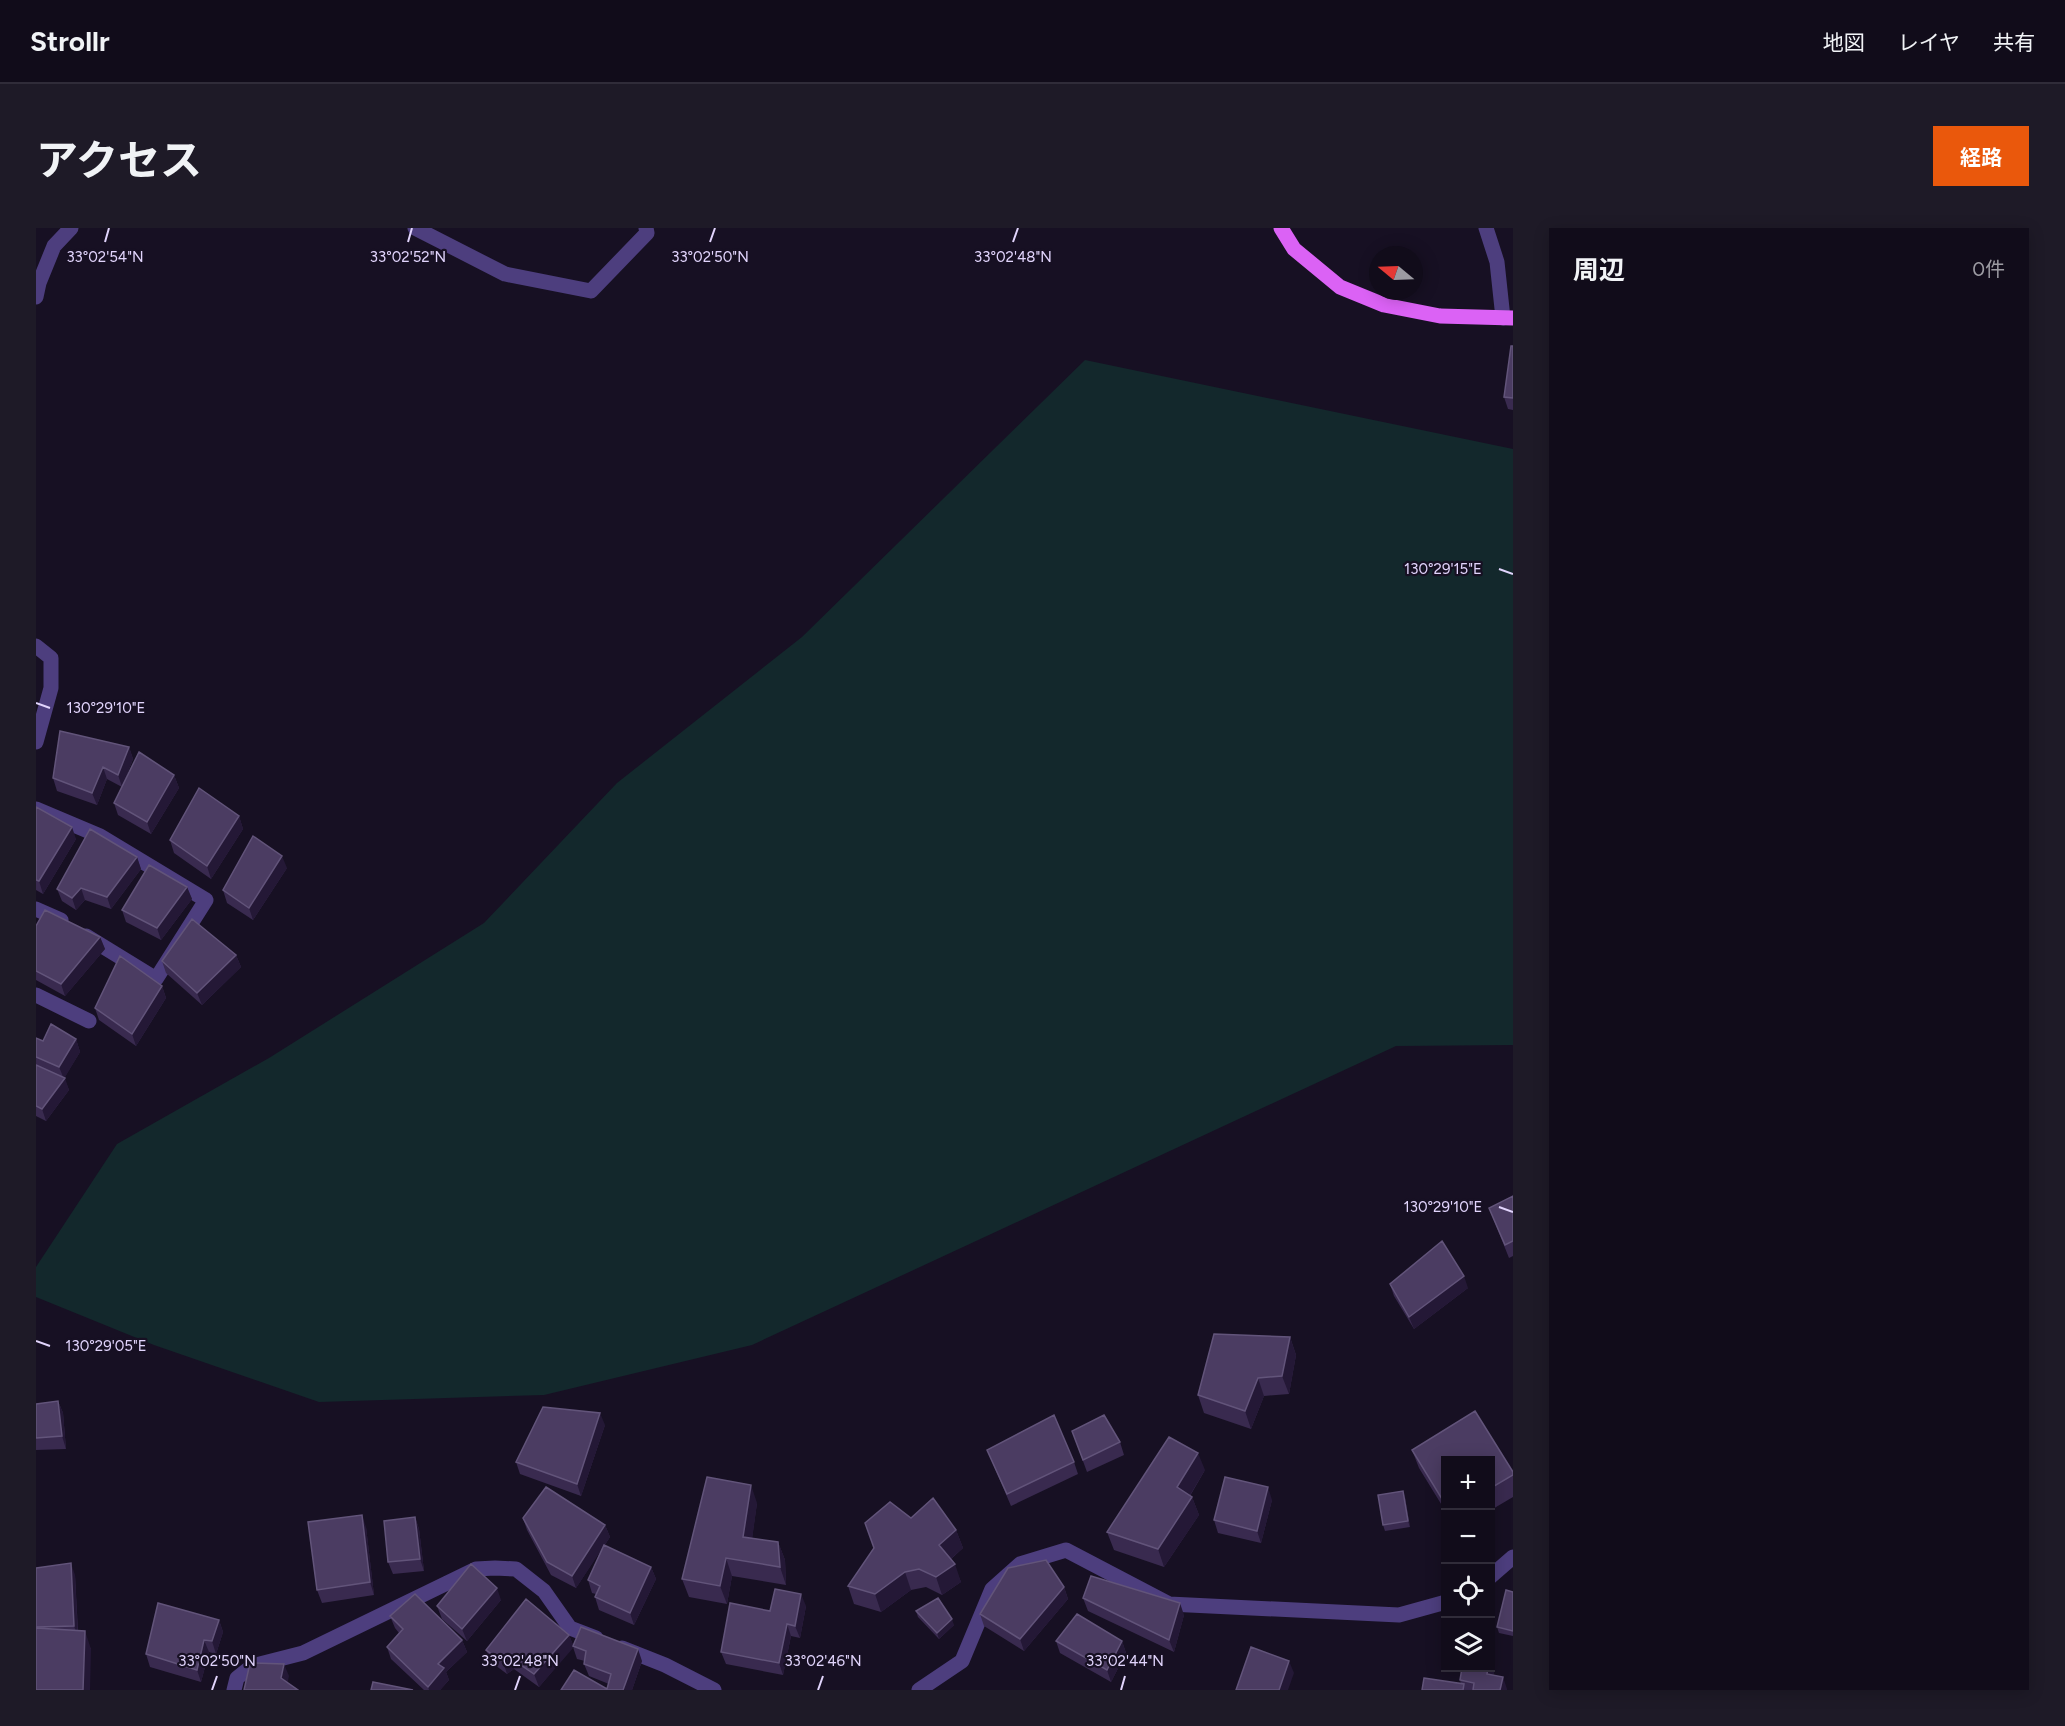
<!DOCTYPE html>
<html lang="ja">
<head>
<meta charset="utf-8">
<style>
  :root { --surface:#110c1a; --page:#1e1a27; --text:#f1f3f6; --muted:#9c9ba2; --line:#302c39; --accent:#ea580c }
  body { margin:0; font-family:Figtree,"Noto Sans JP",sans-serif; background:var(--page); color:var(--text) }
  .controls { position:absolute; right:18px; bottom:18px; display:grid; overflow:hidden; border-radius:0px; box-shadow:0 3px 15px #0003 }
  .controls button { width:54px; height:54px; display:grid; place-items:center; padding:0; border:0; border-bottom:2px solid var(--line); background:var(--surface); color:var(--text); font:30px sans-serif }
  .compass { position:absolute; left:1333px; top:18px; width:54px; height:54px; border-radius:50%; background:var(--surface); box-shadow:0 3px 15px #0003; rotate:289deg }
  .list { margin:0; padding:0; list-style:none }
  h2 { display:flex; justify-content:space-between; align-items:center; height:78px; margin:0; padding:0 24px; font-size:26px }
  h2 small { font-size:20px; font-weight:400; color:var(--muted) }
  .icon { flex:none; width:33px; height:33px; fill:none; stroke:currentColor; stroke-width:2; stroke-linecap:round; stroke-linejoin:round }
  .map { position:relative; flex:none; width:1477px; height:1462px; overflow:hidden; border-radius:0px }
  header { display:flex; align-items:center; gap:36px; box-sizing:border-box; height:84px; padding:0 30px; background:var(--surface); border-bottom:2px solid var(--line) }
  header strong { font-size:28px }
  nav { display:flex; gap:33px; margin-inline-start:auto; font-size:21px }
  .intro { display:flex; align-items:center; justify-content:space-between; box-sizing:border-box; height:144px; padding:0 36px }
  h1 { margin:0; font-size:42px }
  .button { padding:15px 27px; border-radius:0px; background:var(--accent); color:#fff; font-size:21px; font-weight:700 }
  main { display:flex; gap:36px; padding:0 36px }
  aside { flex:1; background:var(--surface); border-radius:0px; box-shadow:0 3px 15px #0003 }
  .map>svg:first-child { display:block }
  .green { fill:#13282c }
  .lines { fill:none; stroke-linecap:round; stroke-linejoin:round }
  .minor { stroke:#4d3e7e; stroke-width:15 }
  .major { stroke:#db62f5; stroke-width:15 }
  .wall { fill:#392a4f }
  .shaded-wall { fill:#241836 }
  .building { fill:#4b3c62; stroke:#62547a; stroke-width:1.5 }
  .ticks { fill:none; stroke:#e1d4fc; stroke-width:2 }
  .ticks-label { font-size:15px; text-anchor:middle; fill:#e1d4fc; stroke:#171023; stroke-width:4.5; stroke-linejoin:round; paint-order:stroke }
</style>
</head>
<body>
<header>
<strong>Strollr</strong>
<nav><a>地図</a><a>レイヤ</a><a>共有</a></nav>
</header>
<div class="intro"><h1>アクセス</h1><a class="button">経路</a></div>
<main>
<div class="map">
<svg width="1477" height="1462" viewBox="0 0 1477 1462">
  <rect width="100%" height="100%" fill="#171023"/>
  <path class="green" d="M 1049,132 L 1477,221 L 1477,817 L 1360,818 L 716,1117 L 508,1167 L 283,1174 L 118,1117 L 0,1069 L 0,1039 L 81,916 L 233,830 L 448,695 L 581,555 L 766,409 Z"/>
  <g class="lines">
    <path class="minor" d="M 379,0 L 469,46 L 555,63 L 611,5 L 610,0
      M 1450,0 L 1461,34 L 1467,90
      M 0,69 L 3,55 L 18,18 L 35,0
      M 0,418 L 15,430 L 15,460 L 0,514
      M 0,581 L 64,608 L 170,672 L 120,751 L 50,708
      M 0,681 L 25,692
      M 0,767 L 53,793
      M 1454,1349 L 1477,1329
      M 586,1420 L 629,1437 L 678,1462
      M 198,1462 L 201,1450 L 216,1438 L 267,1425 L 440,1341 L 459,1340 L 480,1341 L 508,1363 L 534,1400 L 560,1410
      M 883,1462 L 926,1433 L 956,1361 L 984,1336 L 1030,1322 L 1133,1376 L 1363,1387 L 1410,1374"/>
    <path class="major" d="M 1245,0 L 1258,21 L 1304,59 L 1348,77 L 1404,88 L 1477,90"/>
  </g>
  <path class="wall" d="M 1477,118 L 1477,182 L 1472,181 L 1468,169 Z
    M 93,519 L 97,531 L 88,554 L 138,547 L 143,560 L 115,606 L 82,587 L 78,575 L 86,559 L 71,551 L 61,577 L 21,563 L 17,550 Z
    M 0,579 L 40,611 L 7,666 L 0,662 Z
    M 203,588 L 207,601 L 175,651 L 138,625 L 134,612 Z
    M 101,629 L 105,641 L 75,681 L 49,672 L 40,682 L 26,673 L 21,661 Z
    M 251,640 L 217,692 L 191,675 L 187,662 Z
    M 151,659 L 156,671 L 125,712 L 90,694 L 86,682 Z
    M 0,698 L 64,709 L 69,721 L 29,768 L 0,752 Z
    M 200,727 L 205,739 L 166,777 L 130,745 L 126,733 Z
    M 126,758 L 130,770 L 100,818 L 63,792 L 59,780 Z
    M 0,810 L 7,813 L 40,811 L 44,824 L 28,850 L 33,862 L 10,893 L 0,888 Z
    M 1477,968 L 1477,1028 L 1473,1030 L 1453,980 Z
    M 1354,1056 L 1432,1060 L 1378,1101 L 1358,1068 Z
    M 1254,1109 L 1260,1127 L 1253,1166 L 1228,1168 L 1215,1201 L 1168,1185 L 1162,1167 Z
    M 22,1173 L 27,1185 L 30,1221 L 0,1222 L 0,1176 Z
    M 1439,1183 L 1477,1244 L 1477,1247 L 1475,1248 L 1477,1247 L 1477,1269 L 1455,1282 L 1455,1233 L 1410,1233 L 1410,1284 L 1383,1240 L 1376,1222 Z
    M 569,1197 L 545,1268 L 484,1246 L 480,1234 Z
    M 1036,1203 L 1084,1214 L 1088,1227 L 1051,1244 Z
    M 951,1222 L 1038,1234 L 1042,1246 L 975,1278 Z
    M 1169,1242 L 1154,1268 L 1156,1269 L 1163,1287 L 1128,1339 L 1078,1322 L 1071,1304 Z
    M 1369,1269 L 1374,1299 L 1349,1303 L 1347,1297 Z
    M 1236,1272 L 1225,1315 L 1182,1305 L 1178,1292 Z
    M 721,1275 L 716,1310 L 742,1314 L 749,1332 L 750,1357 L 696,1348 L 691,1376 L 653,1369 L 646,1351 Z
    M 379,1289 L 383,1301 L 388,1343 L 357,1346 L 352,1334 Z
    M 487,1290 L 569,1297 L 574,1309 L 568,1318 L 615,1339 L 620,1351 L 598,1397 L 563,1382 L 559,1369 L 560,1366 L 556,1365 L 552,1352 L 566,1320 L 540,1360 L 515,1347 L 491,1302 Z
    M 875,1290 L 920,1302 L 927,1320 L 915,1331 L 925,1354 L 906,1367 L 890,1359 L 875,1362 L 845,1384 L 818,1376 L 812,1358 Z
    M 330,1299 L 338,1367 L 286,1375 L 281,1362 Z
    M 0,1340 L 39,1347 L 42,1403 L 55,1421 L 0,1462 Z
    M 1028,1359 L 1032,1371 L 988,1423 L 948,1398 L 944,1386 Z
    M 1477,1364 L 1477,1408 L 1463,1405 L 1461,1399 Z
    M 1047,1370 L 1148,1387 L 1138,1424 L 1052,1383 Z
    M 465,1372 L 431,1413 L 406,1391 L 401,1378 Z
    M 770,1378 L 764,1410 L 755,1408 L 747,1447 L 690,1436 L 685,1424 L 734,1383 Z
    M 880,1383 L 918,1397 L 903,1411 L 882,1389 Z
    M 354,1388 L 426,1412 L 431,1424 L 410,1444 L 413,1452 L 404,1462 L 388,1462 L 355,1431 L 351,1419 L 363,1405 L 359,1400 Z
    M 183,1392 L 187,1404 L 180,1426 L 173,1424 L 165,1454 L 114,1439 L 110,1426 Z
    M 533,1407 L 537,1417 L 606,1433 L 596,1462 L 525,1462 L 571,1461 L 573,1456 L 553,1448 L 548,1436 L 549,1433 L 541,1431 L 537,1419 L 503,1459 L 478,1441 L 471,1446 L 455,1434 L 450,1422 Z
    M 1020,1413 L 1086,1413 L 1090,1425 L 1075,1454 L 1024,1425 Z
    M 1455,1428 L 1459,1439 L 1457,1448 L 1471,1462 L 1386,1462 L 1425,1456 L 1424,1452 L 1455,1440 Z"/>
  <path class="shaded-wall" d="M 93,519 L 97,531 L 86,559 L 82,547 Z
    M 67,539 L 71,551 L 61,577 L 56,565 Z
    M 138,547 L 143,560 L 115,606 L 111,594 Z
    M 203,588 L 207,601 L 175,651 L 171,638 Z
    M 36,599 L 40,611 L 7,666 L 3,653 Z
    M 246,628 L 251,640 L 217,692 L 213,680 Z
    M 101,629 L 105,641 L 75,681 L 71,669 Z
    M 151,659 L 156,671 L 125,712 L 121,700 Z
    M 45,660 L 49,672 L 40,682 L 36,670 Z
    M 64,709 L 69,721 L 29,768 L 25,756 Z
    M 200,727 L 205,739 L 166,777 L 161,765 Z
    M 126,758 L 130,770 L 100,818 L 96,806 Z
    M 40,811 L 44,824 L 28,851 L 23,839 Z
    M 29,850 L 33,862 L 10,893 L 6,881 Z
    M 1428,1048 L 1432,1060 L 1378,1101 L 1373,1089 Z
    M 1254,1109 L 1260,1127 L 1253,1166 L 1246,1148 Z
    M 1222,1150 L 1228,1168 L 1215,1201 L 1209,1183 Z
    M 22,1173 L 27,1185 L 30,1221 L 26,1208 Z
    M 564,1185 L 569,1197 L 545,1268 L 541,1256 Z
    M 1162,1225 L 1169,1242 L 1148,1277 L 1141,1259 Z
    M 715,1257 L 721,1275 L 714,1327 L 707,1309 Z
    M 1232,1259 L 1236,1272 L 1225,1315 L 1221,1303 Z
    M 1367,1263 L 1369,1269 L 1374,1299 L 1372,1293 Z
    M 1156,1269 L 1163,1287 L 1128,1339 L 1122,1321 Z
    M 326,1287 L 330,1299 L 338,1367 L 334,1354 Z
    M 379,1289 L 383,1301 L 388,1343 L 384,1331 Z
    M 569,1297 L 574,1309 L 540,1360 L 536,1348 Z
    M 920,1302 L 927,1320 L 910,1335 L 903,1317 Z
    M 742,1314 L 749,1332 L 750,1357 L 744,1339 Z
    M 690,1330 L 696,1348 L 691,1376 L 684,1358 Z
    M 35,1335 L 39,1347 L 42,1410 L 38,1398 Z
    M 919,1336 L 925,1354 L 906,1367 L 900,1349 Z
    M 615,1339 L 620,1351 L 598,1397 L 594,1385 Z
    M 869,1344 L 875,1362 L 845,1384 L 839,1366 Z
    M 1028,1359 L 1032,1371 L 988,1423 L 984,1411 Z
    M 461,1360 L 465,1372 L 431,1413 L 426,1401 Z
    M 765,1366 L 770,1378 L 764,1410 L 759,1398 Z
    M 1144,1375 L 1148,1387 L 1138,1424 L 1133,1412 Z
    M 916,1391 L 918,1397 L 903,1411 L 901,1405 Z
    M 183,1392 L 187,1404 L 180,1426 L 176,1413 Z
    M 751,1396 L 755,1408 L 747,1447 L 743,1435 Z
    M 1456,1402 L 1458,1408 L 1455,1421 L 1455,1408 Z
    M 49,1403 L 55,1421 L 54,1462 L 47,1462 Z
    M 533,1407 L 538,1419 L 503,1459 L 498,1446 Z
    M 168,1412 L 173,1424 L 165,1454 L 161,1442 Z
    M 426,1412 L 431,1424 L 410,1444 L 413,1452 L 404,1462 L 393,1462 L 392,1459 L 402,1436 Z
    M 1086,1413 L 1090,1425 L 1075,1454 L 1071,1442 Z
    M 602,1421 L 606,1433 L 596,1462 L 587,1462 Z
    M 1455,1428 L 1459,1439 L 1455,1459 L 1451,1446 L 1452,1440 L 1455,1440 Z
    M 473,1429 L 478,1441 L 471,1446 L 467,1434 Z
    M 1253,1433 L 1258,1445 L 1252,1462 L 1243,1462 Z
    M 248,1436 L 253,1448 L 250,1462 L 245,1450 Z
    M 1467,1449 L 1471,1461 L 1471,1462 L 1464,1462 Z"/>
  <path class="building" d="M 1475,118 L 1477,118 L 1477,170 L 1468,169 Z
    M 24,503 L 93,519 L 82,547 L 67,539 L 56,565 L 17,550 Z
    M 103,524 L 138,547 L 111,594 L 78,575 Z
    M 163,560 L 203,588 L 171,638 L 134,612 Z
    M 0,579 L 36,599 L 3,653 L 0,652 Z
    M 54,601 L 101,629 L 71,669 L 45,660 L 36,670 L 21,661 Z
    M 217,608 L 246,628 L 213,680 L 187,662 Z
    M 113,637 L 151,659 L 121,700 L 86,682 Z
    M 9,682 L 64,709 L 25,756 L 0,743 L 0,698 Z
    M 156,691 L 200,727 L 161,765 L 126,733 Z
    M 84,728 L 126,758 L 96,806 L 59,780 Z
    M 15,796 L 40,811 L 23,839 L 0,829 L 0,810 L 7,813 Z
    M 0,837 L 29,850 L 6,881 L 0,878 Z
    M 1477,968 L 1477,1013 L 1469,1017 L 1453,980 Z
    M 1406,1013 L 1428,1048 L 1373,1089 L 1354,1056 Z
    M 1178,1106 L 1254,1109 L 1246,1148 L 1222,1150 L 1209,1183 L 1162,1167 Z
    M 22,1173 L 26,1208 L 0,1210 L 0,1176 Z
    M 507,1179 L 564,1185 L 541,1256 L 480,1234 Z
    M 1439,1183 L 1477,1244 L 1477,1247 L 1455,1260 L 1455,1233 L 1410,1233 L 1409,1276 L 1376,1222 Z
    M 1018,1187 L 1038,1234 L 971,1266 L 951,1222 Z
    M 1068,1187 L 1084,1214 L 1047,1232 L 1036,1203 Z
    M 1133,1209 L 1162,1225 L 1141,1259 L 1156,1269 L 1122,1321 L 1071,1304 Z
    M 671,1249 L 715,1257 L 707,1309 L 742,1314 L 744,1339 L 690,1330 L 684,1358 L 646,1351 Z
    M 1189,1249 L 1232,1259 L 1221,1303 L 1178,1292 Z
    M 510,1259 L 569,1297 L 536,1348 L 511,1334 L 487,1290 Z
    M 1367,1263 L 1372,1293 L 1347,1297 L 1342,1267 Z
    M 897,1270 L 920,1302 L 903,1317 L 919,1336 L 900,1349 L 883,1341 L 869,1344 L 839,1366 L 812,1358 L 838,1320 L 829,1295 L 854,1274 L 875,1290 Z
    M 326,1287 L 334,1354 L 281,1362 L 272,1294 Z
    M 379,1289 L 384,1331 L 352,1334 L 348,1293 Z
    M 568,1317 L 615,1339 L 594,1385 L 559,1369 L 564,1358 L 552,1352 Z
    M 1010,1332 L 1028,1359 L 984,1411 L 944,1386 L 972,1340 Z
    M 35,1335 L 38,1398 L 0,1399 L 0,1340 Z
    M 435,1336 L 461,1360 L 426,1401 L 401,1378 Z
    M 1055,1348 L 1144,1375 L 1133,1412 L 1047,1370 Z
    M 739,1361 L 765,1366 L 759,1398 L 751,1396 L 743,1435 L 685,1424 L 694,1375 L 734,1383 Z
    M 1470,1362 L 1477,1364 L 1477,1403 L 1461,1399 Z
    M 379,1366 L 426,1412 L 402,1436 L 408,1440 L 392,1459 L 351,1419 L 367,1401 L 354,1388 Z
    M 902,1370 L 916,1391 L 901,1405 L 880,1383 Z
    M 490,1371 L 533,1407 L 498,1446 L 473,1429 L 467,1434 L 450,1422 Z
    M 122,1375 L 183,1392 L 176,1413 L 168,1412 L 161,1442 L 110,1426 Z
    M 1041,1386 L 1086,1413 L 1071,1442 L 1020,1413 Z
    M 545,1399 L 602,1421 L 587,1462 L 525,1462 L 538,1442 L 571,1461 L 575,1446 L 548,1436 L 550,1423 L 537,1418 Z
    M 0,1400 L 49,1403 L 47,1462 L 0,1462 Z
    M 1215,1419 L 1253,1433 L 1243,1462 L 1200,1462 Z
    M 214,1435 L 248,1436 L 245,1450 L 262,1462 L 208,1462 Z
    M 1426,1440 L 1452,1440 L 1451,1446 L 1467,1449 L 1464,1462 L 1437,1462 L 1438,1455 L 1424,1452 Z
    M 1388,1450 L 1428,1456 L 1427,1462 L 1386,1462 Z
    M 337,1454 L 377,1462 L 335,1462 Z"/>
  <path class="ticks" d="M 69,14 L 73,0M 372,14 L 376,0M 674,14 L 679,0M 977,14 L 982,0M 1463,341 L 1477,346M 0,475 L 14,480M 1463,979 L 1477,984M 0,1113 L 14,1118M 176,1462 L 181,1448M 479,1462 L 484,1448M 782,1462 L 787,1448M 1085,1462 L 1089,1448"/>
  <g class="ticks-label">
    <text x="69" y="34">33°02'54"N</text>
    <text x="372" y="34">33°02'52"N</text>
    <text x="674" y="34">33°02'50"N</text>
    <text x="977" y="34">33°02'48"N</text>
    <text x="1407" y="346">130°29'15"E</text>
    <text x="70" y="485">130°29'10"E</text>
    <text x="1407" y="984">130°29'10"E</text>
    <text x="70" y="1123">130°29'05"E</text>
    <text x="181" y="1438">33°02'50"N</text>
    <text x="484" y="1438">33°02'48"N</text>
    <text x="787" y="1438">33°02'46"N</text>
    <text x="1089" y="1438">33°02'44"N</text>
  </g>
</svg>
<div class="controls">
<button>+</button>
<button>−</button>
<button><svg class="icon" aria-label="locate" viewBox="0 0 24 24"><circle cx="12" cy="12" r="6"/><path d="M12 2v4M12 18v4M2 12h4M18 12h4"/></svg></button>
<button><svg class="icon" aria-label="layers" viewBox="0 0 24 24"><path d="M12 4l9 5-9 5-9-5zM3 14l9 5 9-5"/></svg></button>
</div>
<svg class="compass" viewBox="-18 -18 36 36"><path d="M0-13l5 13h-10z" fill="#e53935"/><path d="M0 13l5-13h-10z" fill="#9c9ba2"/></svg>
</div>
<aside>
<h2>周辺<small>0件</small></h2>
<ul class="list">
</ul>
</aside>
</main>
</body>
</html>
